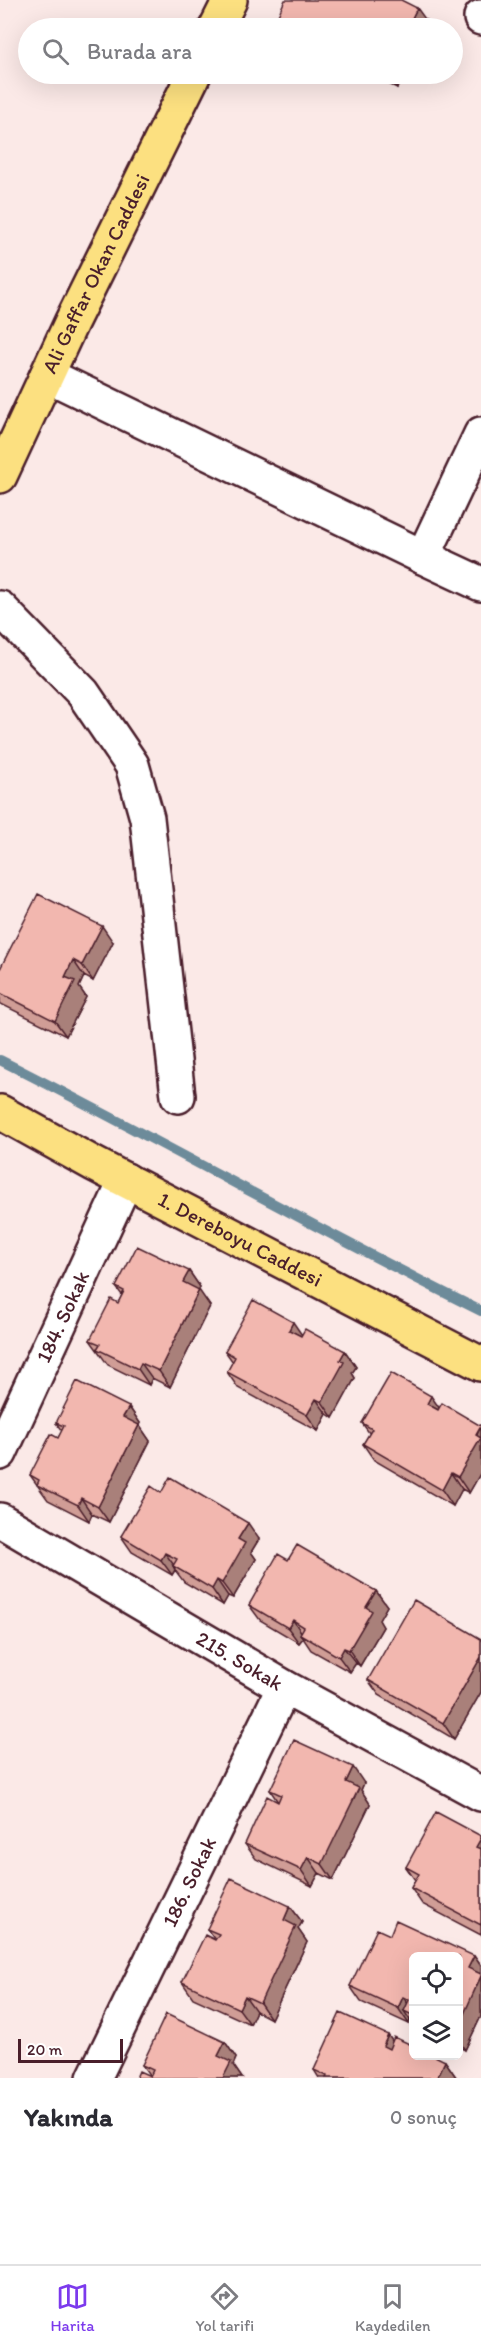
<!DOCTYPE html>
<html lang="tr">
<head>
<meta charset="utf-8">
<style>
  :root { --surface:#fff; --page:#f2f2f3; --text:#2b2b33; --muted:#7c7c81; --line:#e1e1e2; --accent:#7c3aed }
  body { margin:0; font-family:Itim,sans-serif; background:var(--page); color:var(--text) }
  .controls { position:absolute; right:18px; bottom:18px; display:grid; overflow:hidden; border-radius:9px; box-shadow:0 6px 24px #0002 }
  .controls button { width:54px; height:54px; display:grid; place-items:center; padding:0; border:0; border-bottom:2px solid var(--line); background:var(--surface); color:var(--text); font:30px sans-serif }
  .scale { position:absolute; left:18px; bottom:15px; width:105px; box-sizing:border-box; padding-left:6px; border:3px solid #4a1f2b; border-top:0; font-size:16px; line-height:21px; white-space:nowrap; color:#4a1f2b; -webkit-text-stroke:4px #fff; paint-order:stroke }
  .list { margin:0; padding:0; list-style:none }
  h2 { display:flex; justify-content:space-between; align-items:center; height:78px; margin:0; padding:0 24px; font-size:26px }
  h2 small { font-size:20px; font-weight:400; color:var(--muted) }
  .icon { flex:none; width:33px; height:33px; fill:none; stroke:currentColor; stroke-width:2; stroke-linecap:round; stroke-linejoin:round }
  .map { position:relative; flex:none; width:481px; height:2078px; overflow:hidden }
  .search { position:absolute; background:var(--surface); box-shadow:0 6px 24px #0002; left:18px; right:18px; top:18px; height:66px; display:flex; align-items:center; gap:15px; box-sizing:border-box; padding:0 21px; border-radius:33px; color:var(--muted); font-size:22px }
  .sheet { height:186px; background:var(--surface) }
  nav { display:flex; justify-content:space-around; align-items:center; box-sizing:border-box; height:84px; border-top:2px solid var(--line); background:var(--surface); font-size:16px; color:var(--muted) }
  nav a { display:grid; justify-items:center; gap:3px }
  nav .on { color:var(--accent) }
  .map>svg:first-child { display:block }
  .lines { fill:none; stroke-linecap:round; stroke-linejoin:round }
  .stream { stroke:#6d8b9a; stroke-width:10 }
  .minor-casing { stroke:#4a1f2b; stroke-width:38 }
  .major-casing { stroke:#4a1f2b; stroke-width:38 }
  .minor { stroke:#fff; stroke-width:33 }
  .major { stroke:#fce080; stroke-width:33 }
  .wall { fill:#d09d96; stroke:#4a1f2b; stroke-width:1.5 }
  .shaded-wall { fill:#a9807a; stroke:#4a1f2b; stroke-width:1.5 }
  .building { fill:#f2b7af; stroke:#4a1f2b; stroke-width:1.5 }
  .labels { text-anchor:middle; stroke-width:4.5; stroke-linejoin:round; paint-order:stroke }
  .street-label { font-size:21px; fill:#4a1f2b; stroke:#fff }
</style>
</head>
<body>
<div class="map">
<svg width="481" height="2078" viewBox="0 0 481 2078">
  <rect width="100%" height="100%" fill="#fbe9e7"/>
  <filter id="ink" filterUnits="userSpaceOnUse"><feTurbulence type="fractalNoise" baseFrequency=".0167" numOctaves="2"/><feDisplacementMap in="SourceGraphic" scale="12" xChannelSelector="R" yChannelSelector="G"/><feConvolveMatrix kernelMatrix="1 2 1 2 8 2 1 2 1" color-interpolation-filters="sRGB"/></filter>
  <g filter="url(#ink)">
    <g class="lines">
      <path class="stream" d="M 0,1060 C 161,1141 319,1231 481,1311"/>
      <g class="minor-casing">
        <g id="minor">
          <path d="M 481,18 L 481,17"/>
          <path d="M 47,375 L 423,557"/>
          <path d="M 481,434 L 423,557 L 481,584"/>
          <path d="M 0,608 L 83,693 L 132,765 L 147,818 L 178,1096"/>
          <path id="s1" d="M 0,1453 L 126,1180"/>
          <path id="s2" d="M 0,1520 L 284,1687 L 481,1794"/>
          <path id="s3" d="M 94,2078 L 284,1687"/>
        </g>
      </g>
      <g class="major-casing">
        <g id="major">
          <path d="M 216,28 L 230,0"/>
          <path id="s4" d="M 0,476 L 71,323 L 194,74"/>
          <path id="s5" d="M 0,1112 L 94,1164 L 481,1364"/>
        </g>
      </g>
      <use href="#minor" class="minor"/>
      <use href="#major" class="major"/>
    </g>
    <path class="wall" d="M 276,20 L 428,23 L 426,28 L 282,28 Z
      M 367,74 L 404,74 L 397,88 Z
      M 113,942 L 93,981 L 84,976 L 79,987 L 86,997 L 66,1036 L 1,1004 L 0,1002 L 0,969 Z
      M 189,1271 L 200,1287 L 198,1290 L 210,1306 L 170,1387 L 152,1378 L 149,1385 L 108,1365 L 90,1340 L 118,1303 L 122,1295 L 116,1287 Z
      M 302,1334 L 345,1351 L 356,1367 L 352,1373 L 355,1378 L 333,1418 L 327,1414 L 318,1431 L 238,1388 L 227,1372 L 233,1362 L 225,1351 Z
      M 129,1407 L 140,1423 L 139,1425 L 150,1441 L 109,1522 L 92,1514 L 89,1521 L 48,1500 L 30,1475 L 58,1438 L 62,1431 L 56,1423 Z
      M 439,1408 L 481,1426 L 481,1472 L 469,1493 L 462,1489 L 453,1506 L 374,1460 L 363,1444 L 370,1434 L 362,1423 Z
      M 161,1493 L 259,1539 L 251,1552 L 256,1559 L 233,1598 L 228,1596 L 223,1605 L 184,1582 L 175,1570 L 172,1575 L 132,1552 L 121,1536 Z
      M 288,1560 L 376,1591 L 387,1606 L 379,1620 L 383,1627 L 360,1666 L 356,1663 L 350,1672 L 311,1650 L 303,1638 L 299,1643 L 260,1620 L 249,1605 Z
      M 481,1639 L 481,1692 L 454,1739 L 379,1695 L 368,1680 Z
      M 364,1783 L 361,1790 L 370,1804 L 333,1880 L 319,1873 L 312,1886 L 256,1859 L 245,1844 L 278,1802 L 270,1790 Z
      M 481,1836 L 481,1935 L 422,1904 L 411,1888 L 415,1880 L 406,1867 Z
      M 290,1906 L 302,1922 L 298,1929 L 307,1942 L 271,2019 L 256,2011 L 250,2024 L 193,1998 L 182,1982 L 215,1940 L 207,1929 Z
      M 390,1935 L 474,1956 L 481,1966 L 481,2016 L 465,2050 L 459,2047 L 459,1956 L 414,1956 L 414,2025 L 410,2020 L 409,2024 L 361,2002 L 350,1986 Z
      M 392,2041 L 445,2061 L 456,2077 L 455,2078 L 319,2078 L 314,2070 Z
      M 225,2042 L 236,2058 L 233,2065 L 242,2078 L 150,2076 L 142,2065 Z"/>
    <path class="shaded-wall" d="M 417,8 L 428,23 L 426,28 L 407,28 Z
      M 387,74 L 404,74 L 397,88 Z
      M 102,926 L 113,942 L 93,981 L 82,965 Z
      M 73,960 L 84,976 L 79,987 L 86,997 L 66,1036 L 55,1021 L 65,977 Z
      M 189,1271 L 200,1287 L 194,1298 L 183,1282 Z
      M 199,1290 L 210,1306 L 170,1387 L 159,1371 Z
      M 293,1322 L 304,1338 L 289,1330 Z
      M 345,1351 L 356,1367 L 352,1373 L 355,1378 L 333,1418 L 322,1402 L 340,1360 Z
      M 141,1363 L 152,1378 L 149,1385 L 138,1369 Z
      M 431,1396 L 442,1412 L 427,1404 Z
      M 316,1399 L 327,1414 L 318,1431 L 307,1415 Z
      M 129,1407 L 140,1423 L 134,1433 L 123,1417 Z
      M 139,1425 L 150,1441 L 109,1522 L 98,1507 Z
      M 481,1426 L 481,1472 L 469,1493 L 458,1477 Z
      M 451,1473 L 462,1489 L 453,1506 L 442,1490 Z
      M 81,1498 L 92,1514 L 89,1521 L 78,1505 Z
      M 248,1523 L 259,1539 L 251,1552 L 256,1559 L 233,1598 L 222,1583 L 238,1539 Z
      M 165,1553 L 176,1568 L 173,1566 L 175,1570 L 172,1575 L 161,1560 Z
      M 217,1580 L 228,1596 L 223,1605 L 212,1589 Z
      M 376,1591 L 387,1606 L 379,1620 L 383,1627 L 360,1666 L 349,1650 L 366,1607 Z
      M 293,1620 L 304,1636 L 300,1634 L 303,1638 L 299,1643 L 288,1628 Z
      M 344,1648 L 356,1663 L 350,1672 L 339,1657 Z
      M 481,1657 L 481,1692 L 454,1739 L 443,1723 Z
      M 353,1767 L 364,1783 L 361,1790 L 370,1804 L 333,1880 L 322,1864 L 346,1782 Z
      M 481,1838 L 481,1854 L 476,1847 Z
      M 308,1857 L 319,1873 L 312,1886 L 301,1870 Z
      M 290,1906 L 302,1922 L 298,1929 L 307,1942 L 271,2019 L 260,2003 L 284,1920 Z
      M 474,1956 L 481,1966 L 481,2016 L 465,2050 L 459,2041 L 459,2025 L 468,1968 Z
      M 245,1996 L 256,2011 L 250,2024 L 239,2009 Z
      M 403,1997 L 414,2012 L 404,2011 L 410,2020 L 409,2024 L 398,2008 Z
      M 388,2035 L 399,2051 L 394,2062 L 383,2046 Z
      M 225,2042 L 236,2058 L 233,2065 L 242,2078 L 223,2078 L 218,2056 Z
      M 445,2061 L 456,2077 L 455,2078 L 437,2078 Z"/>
    <path class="building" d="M 285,0 L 401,0 L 417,8 L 407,28 L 294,28 L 276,20 Z
      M 38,894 L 102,926 L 82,965 L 73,960 L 65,977 L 75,981 L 55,1021 L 0,993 L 0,969 Z
      M 137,1246 L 189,1271 L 183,1282 L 199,1290 L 159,1371 L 141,1363 L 138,1369 L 97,1349 L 100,1344 L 90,1340 L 111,1299 L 118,1303 L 124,1291 L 116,1287 Z
      M 253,1300 L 293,1322 L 289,1330 L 301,1336 L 305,1329 L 345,1351 L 340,1360 L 344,1362 L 322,1402 L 316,1399 L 307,1415 L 227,1372 L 235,1357 L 225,1351 Z
      M 391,1373 L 431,1396 L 427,1404 L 438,1410 L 442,1403 L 481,1426 L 476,1435 L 481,1438 L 458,1477 L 451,1473 L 442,1490 L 363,1444 L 372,1429 L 362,1423 Z
      M 77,1381 L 129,1407 L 123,1417 L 139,1425 L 98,1507 L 81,1498 L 78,1505 L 37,1485 L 39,1480 L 30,1475 L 51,1434 L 58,1438 L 64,1426 L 56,1423 Z
      M 170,1477 L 248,1523 L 238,1539 L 245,1543 L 222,1583 L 217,1580 L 212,1589 L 173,1566 L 177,1559 L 165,1553 L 161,1560 L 121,1536 L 151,1486 L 161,1493 Z
      M 297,1545 L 376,1591 L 366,1607 L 372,1611 L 349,1650 L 344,1648 L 339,1657 L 300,1634 L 304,1627 L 293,1620 L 288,1628 L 249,1605 L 278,1554 L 288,1560 Z
      M 414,1600 L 481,1639 L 481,1657 L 443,1723 L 368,1680 Z
      M 294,1740 L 353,1767 L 346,1782 L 359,1788 L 322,1864 L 308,1857 L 301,1870 L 245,1844 L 267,1796 L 278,1802 L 281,1795 L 270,1790 Z
      M 436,1812 L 481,1836 L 481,1838 L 476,1847 L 481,1849 L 481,1925 L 411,1888 L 419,1874 L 406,1867 Z
      M 231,1878 L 290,1906 L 284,1920 L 296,1926 L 260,2003 L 245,1996 L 239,2009 L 182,1982 L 205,1935 L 215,1940 L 219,1934 L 207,1929 Z
      M 396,1920 L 474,1956 L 468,1968 L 481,1974 L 481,1976 L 459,2025 L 459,1956 L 414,1956 L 414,2016 L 404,2011 L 409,2000 L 403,1997 L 398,2008 L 350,1986 L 377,1929 L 390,1935 Z
      M 340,2013 L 388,2035 L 383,2046 L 389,2049 L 394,2037 L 414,2046 L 414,2055 L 433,2055 L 445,2061 L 437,2078 L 326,2078 L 327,2076 L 314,2070 Z
      M 166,2014 L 225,2042 L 218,2056 L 231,2062 L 223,2078 L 136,2078 L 139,2071 L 150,2076 L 153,2070 L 142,2065 Z"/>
  </g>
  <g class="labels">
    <g class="street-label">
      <text dy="7" stroke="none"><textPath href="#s4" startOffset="224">Ali Gaffar Okan Caddesi</textPath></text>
      <text dy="7" stroke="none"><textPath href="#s5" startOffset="272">1. Dereboyu Caddesi</textPath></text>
      <text dy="7" stroke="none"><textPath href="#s1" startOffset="150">184. Sokak</textPath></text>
      <text dy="7" stroke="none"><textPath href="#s2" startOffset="278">215. Sokak</textPath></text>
      <text dy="7" stroke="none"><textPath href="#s3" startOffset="218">186. Sokak</textPath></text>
    </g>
  </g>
</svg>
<div class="controls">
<button><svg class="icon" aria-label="locate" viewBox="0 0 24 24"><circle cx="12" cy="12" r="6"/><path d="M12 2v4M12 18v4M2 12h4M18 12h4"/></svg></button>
<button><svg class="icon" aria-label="layers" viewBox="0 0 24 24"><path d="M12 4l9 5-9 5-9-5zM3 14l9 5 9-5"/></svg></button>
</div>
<div class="scale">20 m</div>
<div class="search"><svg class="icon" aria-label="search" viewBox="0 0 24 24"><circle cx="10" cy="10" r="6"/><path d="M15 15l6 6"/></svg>Burada ara</div>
</div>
<section class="sheet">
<h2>Yakında<small>0 sonuç</small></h2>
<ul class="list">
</ul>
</section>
<nav>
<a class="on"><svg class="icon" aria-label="map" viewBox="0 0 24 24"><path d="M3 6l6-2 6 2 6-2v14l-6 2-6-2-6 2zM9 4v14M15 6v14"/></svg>Harita</a>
<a><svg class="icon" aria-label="directions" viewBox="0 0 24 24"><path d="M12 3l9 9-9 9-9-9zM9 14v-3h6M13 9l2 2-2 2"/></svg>Yol tarifi</a>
<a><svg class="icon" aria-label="saved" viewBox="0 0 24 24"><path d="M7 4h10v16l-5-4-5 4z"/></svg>Kaydedilen</a>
</nav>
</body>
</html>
